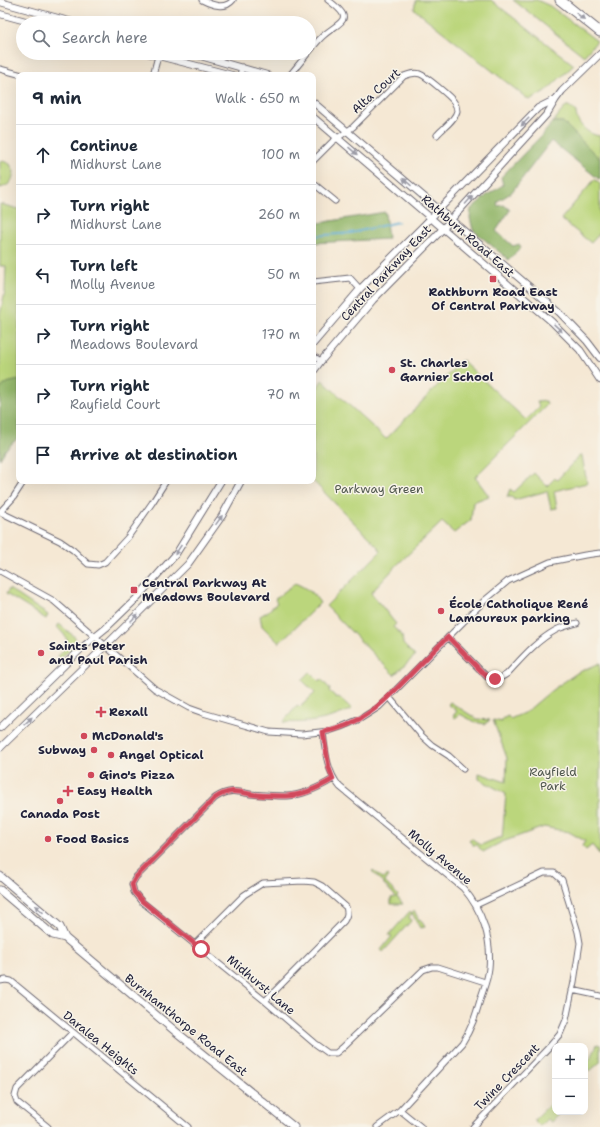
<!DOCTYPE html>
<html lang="en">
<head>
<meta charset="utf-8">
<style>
  :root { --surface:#fff; --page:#f6f6f7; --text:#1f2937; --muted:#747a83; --line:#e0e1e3 }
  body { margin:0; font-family:"Shantell Sans",sans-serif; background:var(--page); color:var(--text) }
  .controls { position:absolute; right:12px; bottom:12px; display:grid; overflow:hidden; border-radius:8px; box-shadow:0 4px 16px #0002 }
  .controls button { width:36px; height:36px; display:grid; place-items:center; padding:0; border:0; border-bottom:1px solid var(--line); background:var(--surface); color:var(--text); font:20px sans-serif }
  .stop { position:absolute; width:12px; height:12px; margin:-9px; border:3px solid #d1495b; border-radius:50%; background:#fff }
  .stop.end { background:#d1495b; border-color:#fff; box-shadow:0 1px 4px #0008 }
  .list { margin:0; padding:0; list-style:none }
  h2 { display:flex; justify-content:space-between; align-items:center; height:52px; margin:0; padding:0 16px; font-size:17px }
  h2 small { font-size:13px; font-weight:400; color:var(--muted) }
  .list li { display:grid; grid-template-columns:26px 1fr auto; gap:12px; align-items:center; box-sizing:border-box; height:60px; padding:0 16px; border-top:1px solid var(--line) }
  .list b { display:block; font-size:15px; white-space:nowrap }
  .list p { margin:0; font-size:13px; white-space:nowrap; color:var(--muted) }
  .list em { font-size:13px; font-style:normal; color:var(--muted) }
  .icon { flex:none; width:22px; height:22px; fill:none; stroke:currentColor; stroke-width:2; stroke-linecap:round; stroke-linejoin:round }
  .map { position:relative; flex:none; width:600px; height:1127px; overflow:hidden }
  .search { position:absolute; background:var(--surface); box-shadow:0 4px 16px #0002; left:16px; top:16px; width:300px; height:44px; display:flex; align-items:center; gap:10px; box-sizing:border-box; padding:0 14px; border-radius:22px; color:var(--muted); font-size:15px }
  .panel { position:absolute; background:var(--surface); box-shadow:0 4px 16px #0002; left:16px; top:72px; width:300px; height:412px; border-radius:8px }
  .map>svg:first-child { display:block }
  .green { fill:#bbd67c; stroke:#6e7c5c }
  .forest { fill:#94b76c; stroke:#5b6c54 }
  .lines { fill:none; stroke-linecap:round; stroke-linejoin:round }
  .stream { stroke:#57a9d2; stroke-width:2 }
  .minor-casing { stroke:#6c6771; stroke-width:7 }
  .tertiary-casing { stroke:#6c6771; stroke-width:8 }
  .secondary-casing { stroke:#6c6771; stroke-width:9 }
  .motorway-casing { stroke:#6c6771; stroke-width:11 }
  .minor { stroke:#fff; stroke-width:5 }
  .tertiary { stroke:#fff; stroke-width:6 }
  .secondary { stroke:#fff; stroke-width:7 }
  .motorway { stroke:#fff; stroke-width:9 }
  .oneway { fill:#9c9ca7 }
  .route { stroke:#d1495b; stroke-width:5 }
  .poi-dot { fill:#d1495b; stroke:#f7f3e8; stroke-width:1.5 }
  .labels { text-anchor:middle; stroke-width:3; stroke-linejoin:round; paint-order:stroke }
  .street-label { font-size:12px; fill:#22223b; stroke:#f7f3e8 }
  .poi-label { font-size:12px; font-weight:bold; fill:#22223b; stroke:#f7f3e8; text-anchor:start }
  .park-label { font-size:12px; fill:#50584e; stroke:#f7f3e8 }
</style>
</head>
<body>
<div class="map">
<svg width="600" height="1127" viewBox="0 0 600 1127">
  <rect width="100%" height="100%" fill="#f7f3e8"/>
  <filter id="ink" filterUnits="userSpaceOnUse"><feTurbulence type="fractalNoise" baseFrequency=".025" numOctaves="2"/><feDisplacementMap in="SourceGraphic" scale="8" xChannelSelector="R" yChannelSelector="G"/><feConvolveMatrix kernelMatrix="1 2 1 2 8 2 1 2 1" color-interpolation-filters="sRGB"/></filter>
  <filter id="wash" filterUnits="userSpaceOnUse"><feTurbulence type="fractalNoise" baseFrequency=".012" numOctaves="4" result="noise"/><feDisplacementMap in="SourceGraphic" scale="16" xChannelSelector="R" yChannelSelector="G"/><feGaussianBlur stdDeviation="0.9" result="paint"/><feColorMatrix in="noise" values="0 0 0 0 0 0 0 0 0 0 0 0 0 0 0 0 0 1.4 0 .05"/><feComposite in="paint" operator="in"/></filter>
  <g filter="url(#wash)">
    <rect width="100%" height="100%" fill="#f5e8d4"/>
    <path class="green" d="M 416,0 L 491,0 L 574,65 L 546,91 L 529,100 L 414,9 Z
      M 513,0 L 537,0 L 550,6 L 597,41 L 584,56 Z
      M 566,106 L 569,106 L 576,112 C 576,124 589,135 600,136 L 600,159 L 563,122 L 553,122 Z
      M 3,161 L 10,164 L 14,172 C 13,181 9,186 0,188 L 0,162 Z
      M 595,179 L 600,184 L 600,233 L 591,243 L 561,219 Z
      M 0,204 L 19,209 L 19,437 L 6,449 L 0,459 L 0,315 L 5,291 L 6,266 L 0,266 Z
      M 462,360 L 526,420 L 539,407 L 537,402 L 546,401 L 547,405 L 475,477 L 489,496 L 473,502 L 471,520 L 454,533 L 442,522 L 398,564 L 371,593 L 396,624 L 393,627 L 402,635 L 403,644 L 415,656 L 394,675 L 326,606 L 381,551 L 378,547 L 313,481 L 313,395 L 322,380 L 386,439 Z
      M 581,454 L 582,456 L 587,483 L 554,491 L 557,508 L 551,509 L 547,491 L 514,500 L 512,497 L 507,497 L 510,489 L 514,492 L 534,473 L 547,486 L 555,478 L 557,480 Z
      M 295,583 C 306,588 313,592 320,603 L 279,643 L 262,626 L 260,616 L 267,612 L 277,603 L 275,599 Z
      M 9,589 L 48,615 L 46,619 L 6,594 Z
      M 59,624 L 75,637 C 79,647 66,652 60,659 L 58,656 C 71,643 69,639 57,627 Z
      M 600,663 L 600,855 L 592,845 L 586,850 L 582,846 L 585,841 L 569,832 L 544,827 L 502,842 L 483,852 L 477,845 L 473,845 L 469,840 L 471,838 L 481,845 L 498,838 L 502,838 L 506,794 L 479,779 L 479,773 L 506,782 L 507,758 L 493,720 L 502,722 L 502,719 L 508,716 L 510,719 L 526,712 L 552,690 L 577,673 Z
      M 310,672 L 319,681 L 321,679 L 330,689 L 329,691 L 337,698 L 339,697 L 352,709 C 330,720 307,724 283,722 L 298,705 L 300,707 L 315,693 L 302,680 Z
      M 450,702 L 477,719 L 490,720 L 485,724 L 475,722 L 460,714 L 455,718 L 453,716 L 457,711 L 448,704 Z
      M 373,870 L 383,879 L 388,875 L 389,876 L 385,882 L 398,895 L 397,897 L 403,904 L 391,904 L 391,898 L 396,897 L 372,871 Z
      M 414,910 L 419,920 L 420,919 L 425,927 L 420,928 L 412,913 L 409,917 L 411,921 L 383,952 L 381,950 L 392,936 L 389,935 L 410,911 L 412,913 Z
      M 597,1044 L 600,1045 L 600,1062 L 590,1071 L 587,1067 L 589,1065 L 587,1064 L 595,1050 Z
      M 552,1102 L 555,1105 L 555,1112 L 561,1112 L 551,1122 L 547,1119 L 540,1126 L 534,1120 Z"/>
    <path class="forest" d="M 553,122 L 563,122 L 600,159 L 600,180 L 551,141 L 511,193 L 498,201 L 497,206 L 504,205 L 510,210 L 496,231 L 513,246 L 519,244 L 521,247 L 509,260 L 473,230 L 470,218 L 471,209 L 487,195 L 503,185 L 501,177 L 544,133 Z
      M 385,212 L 388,239 L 313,243 L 313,224 Z
      M 19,380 L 19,437 L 6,449 L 0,459 L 0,390 L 6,383 Z"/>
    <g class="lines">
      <path class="stream" d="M 313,236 L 351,233 L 398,222"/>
    </g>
  </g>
  <g filter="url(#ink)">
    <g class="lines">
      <g class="minor-casing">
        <path id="minor" d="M 202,0 C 212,5 225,10 233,0
          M 309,52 C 314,46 318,40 324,35 C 342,20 355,20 328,0
          M 0,69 L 22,75
          M 153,75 L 158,56
          M 240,75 L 242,67
          M 290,75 L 308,53
          M 313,161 L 332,142 L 353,127 L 404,76 C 409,74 415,72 420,74 C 426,76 451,97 454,102 C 456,105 457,107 457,111 C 455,120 443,128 437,135
          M 313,183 L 335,201
          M 313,282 L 350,278 L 360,289
          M 313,356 L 321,361
          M 0,512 L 60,541 L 73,550 L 88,564 L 98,565 L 105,562 L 128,537 L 152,503 L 166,481
          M 0,512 L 13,498 L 24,481
          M 0,571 L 54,601 L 155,689 L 189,708 L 203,713 L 269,732 L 302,734 L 329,731 L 341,727 L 360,719 L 379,707 L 484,601 L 508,581 L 550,562 L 585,555 L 600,553
          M 448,637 L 487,677 C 495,680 500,679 507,674 C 522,658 536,641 556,630 C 562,627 570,625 577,623
          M 389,697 L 421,735 L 432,745 L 449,756 L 463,769
          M 323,732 C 325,751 327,772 340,787 L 463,888 C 482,910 492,938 489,968 C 488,978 484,988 481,997 C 476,1014 472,1028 462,1043 L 400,1110 L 377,1127
          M 333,779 C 320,787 303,795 287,796 C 276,796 262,795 250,794 C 236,791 229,789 215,798 L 136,877 L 132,884 L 134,892 L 141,901 L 265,1001 L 314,1043 L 328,1053 L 336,1053 L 342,1048 L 423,970 L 432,967 L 438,967 L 485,982
          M 195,944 L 244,895 L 263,883 L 303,881 L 314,882 L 322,886 L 346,907 C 348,913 347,916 344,921 L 265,1001
          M 0,981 L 6,980 L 11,981 L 188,1127
          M 572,990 L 600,996
          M 400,1110 L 421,1127
          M 48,1127 L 17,1102 L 15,1096 L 17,1089 L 72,1033
          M 473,1127 L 549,1047 L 560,1034 L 566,1020 L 574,982 L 580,943 L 578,932 L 562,880 L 554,873 L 544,873 L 476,905"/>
      </g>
      <g class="tertiary-casing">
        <path id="tertiary" d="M 0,2 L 76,23
          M 0,14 L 33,23
          M 147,53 L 232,75
          M 190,53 L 267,75
          M 313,102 L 559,312 L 587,341 L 600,358
          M 313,117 L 552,322 L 580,350 L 600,380
          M 313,344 L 360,289 L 424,225 L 538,108 L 556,99
          M 313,372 L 321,361 L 373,300 L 437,235 L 547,114 L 556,99 L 562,91 L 600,54
          M 0,728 L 85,645 L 106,628 L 135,600 L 176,554 L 221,481
          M 0,748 L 97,654 L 188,564 L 222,516 L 241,481"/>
      </g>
      <g class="secondary-casing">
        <path id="secondary" d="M 0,876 L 60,927 L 65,938 L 175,1031 L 294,1127
          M 0,890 L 53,935 L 65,938"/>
      </g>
      <g class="motorway-casing">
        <path id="motorway" d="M 560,0 L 600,32"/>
      </g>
      <use href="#minor" class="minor"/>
      <use href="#tertiary" class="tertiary"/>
      <use href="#secondary" class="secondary"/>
      <use href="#motorway" class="motorway"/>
    </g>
    <defs><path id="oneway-solid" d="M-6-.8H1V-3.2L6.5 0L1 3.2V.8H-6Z"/></defs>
    <g class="oneway">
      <use href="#oneway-solid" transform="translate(580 16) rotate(38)"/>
      <use href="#oneway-solid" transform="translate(525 122) rotate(134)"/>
      <use href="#oneway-solid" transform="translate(353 151) rotate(41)"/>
      <use href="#oneway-solid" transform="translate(407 182) rotate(-139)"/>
      <use href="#oneway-solid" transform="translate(469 200) rotate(-48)"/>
      <use href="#oneway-solid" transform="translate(558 328) rotate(43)"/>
      <use href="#oneway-solid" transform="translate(219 520) rotate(-55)"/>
      <use href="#oneway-solid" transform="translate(178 550) rotate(124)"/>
      <use href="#oneway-solid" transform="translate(134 618) rotate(-45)"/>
      <use href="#oneway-solid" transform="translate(28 721) rotate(-43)"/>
      <use href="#oneway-solid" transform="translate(39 909) rotate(-139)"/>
    </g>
  </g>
  <g class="lines" filter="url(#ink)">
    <path class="route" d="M 201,949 L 142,901 L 134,892 L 132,884 L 136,877 L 215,798 C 229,789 236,791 250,794 C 262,796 276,796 287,796 C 303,795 320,787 333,779 L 329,768 L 323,732 C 362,726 385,701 411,674 C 423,662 435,649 448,637 L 487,677 L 495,679"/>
  </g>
  <g class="poi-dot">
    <rect x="489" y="275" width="8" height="8" rx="2"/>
    <circle cx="392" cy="370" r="4"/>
    <rect x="130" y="586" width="8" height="8" rx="2"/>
    <circle cx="441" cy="611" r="4"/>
    <circle cx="41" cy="653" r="4"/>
    <path d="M99 706h4v4h4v4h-4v4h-4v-4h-4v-4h4z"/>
    <circle cx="84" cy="736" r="4"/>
    <circle cx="94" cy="750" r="4"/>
    <circle cx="111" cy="755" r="4"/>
    <circle cx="91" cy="775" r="4"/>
    <path d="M66 785h4v4h4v4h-4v4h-4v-4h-4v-4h4z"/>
    <circle cx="60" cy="801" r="4"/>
    <circle cx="48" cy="839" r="4"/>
  </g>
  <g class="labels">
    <g class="street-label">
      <text transform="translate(376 91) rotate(-42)" y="4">Alta Court</text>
      <text transform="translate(468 236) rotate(41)" y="4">Rathburn Road East</text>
      <text transform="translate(386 273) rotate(-47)" y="4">Central Parkway East</text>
      <text transform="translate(440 857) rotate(40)" y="4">Molly Avenue</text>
      <text transform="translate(261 985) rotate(40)" y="4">Midhurst Lane</text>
      <text transform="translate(186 1025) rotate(39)" y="4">Burnhamthorpe Road East</text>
      <text transform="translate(101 1043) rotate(39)" y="4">Daralea Heights</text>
      <text transform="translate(507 1077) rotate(-46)" y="4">Twine Crescent</text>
    </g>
    <g class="poi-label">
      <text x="493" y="296" text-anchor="middle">Rathburn Road East<tspan x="493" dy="14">Of Central Parkway</tspan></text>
      <text x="400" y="367">St. Charles<tspan x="400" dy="14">Garnier School</tspan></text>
      <text x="142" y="587">Central Parkway At<tspan x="142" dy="14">Meadows Boulevard</tspan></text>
      <text x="449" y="608">École Catholique René<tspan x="449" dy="14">Lamoureux parking</tspan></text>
      <text x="49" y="650">Saints Peter<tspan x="49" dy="14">and Paul Parish</tspan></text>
      <text x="109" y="716">Rexall</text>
      <text x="92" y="740">McDonald's</text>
      <text x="86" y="754" text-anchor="end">Subway</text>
      <text x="119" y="759">Angel Optical</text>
      <text x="99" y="779">Gino's Pizza</text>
      <text x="77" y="795">Easy Health</text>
      <text x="60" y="818" text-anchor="middle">Canada Post</text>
      <text x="56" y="843">Food Basics</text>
    </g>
    <g class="park-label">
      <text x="379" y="493">Parkway Green</text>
      <text x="553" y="776">Rayfield<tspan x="553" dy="14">Park</tspan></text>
    </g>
  </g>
</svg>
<div class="controls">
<button>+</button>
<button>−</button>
</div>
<div class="stop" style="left:201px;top:949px"></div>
<div class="stop end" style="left:495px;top:679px"></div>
<div class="search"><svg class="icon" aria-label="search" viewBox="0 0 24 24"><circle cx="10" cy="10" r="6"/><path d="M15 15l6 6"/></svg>Search here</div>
<section class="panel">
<h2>9 min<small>Walk · 650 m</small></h2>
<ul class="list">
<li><svg class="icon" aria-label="ahead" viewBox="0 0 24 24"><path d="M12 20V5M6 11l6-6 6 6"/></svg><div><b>Continue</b><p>Midhurst Lane</p></div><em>100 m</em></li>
<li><svg class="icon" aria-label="right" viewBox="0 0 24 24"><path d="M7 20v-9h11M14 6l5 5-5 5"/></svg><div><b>Turn right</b><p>Midhurst Lane</p></div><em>260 m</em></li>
<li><svg class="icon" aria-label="left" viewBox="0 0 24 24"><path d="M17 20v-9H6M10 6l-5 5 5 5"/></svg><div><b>Turn left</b><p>Molly Avenue</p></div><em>50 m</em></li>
<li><svg class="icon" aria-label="right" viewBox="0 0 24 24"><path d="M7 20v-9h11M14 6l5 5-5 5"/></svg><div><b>Turn right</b><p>Meadows Boulevard</p></div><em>170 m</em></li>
<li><svg class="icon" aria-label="right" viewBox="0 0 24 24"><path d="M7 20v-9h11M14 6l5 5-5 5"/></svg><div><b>Turn right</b><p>Rayfield Court</p></div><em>70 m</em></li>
<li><svg class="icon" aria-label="arrive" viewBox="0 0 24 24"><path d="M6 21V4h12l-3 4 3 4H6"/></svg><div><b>Arrive at destination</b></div></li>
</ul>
</section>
</div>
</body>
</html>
